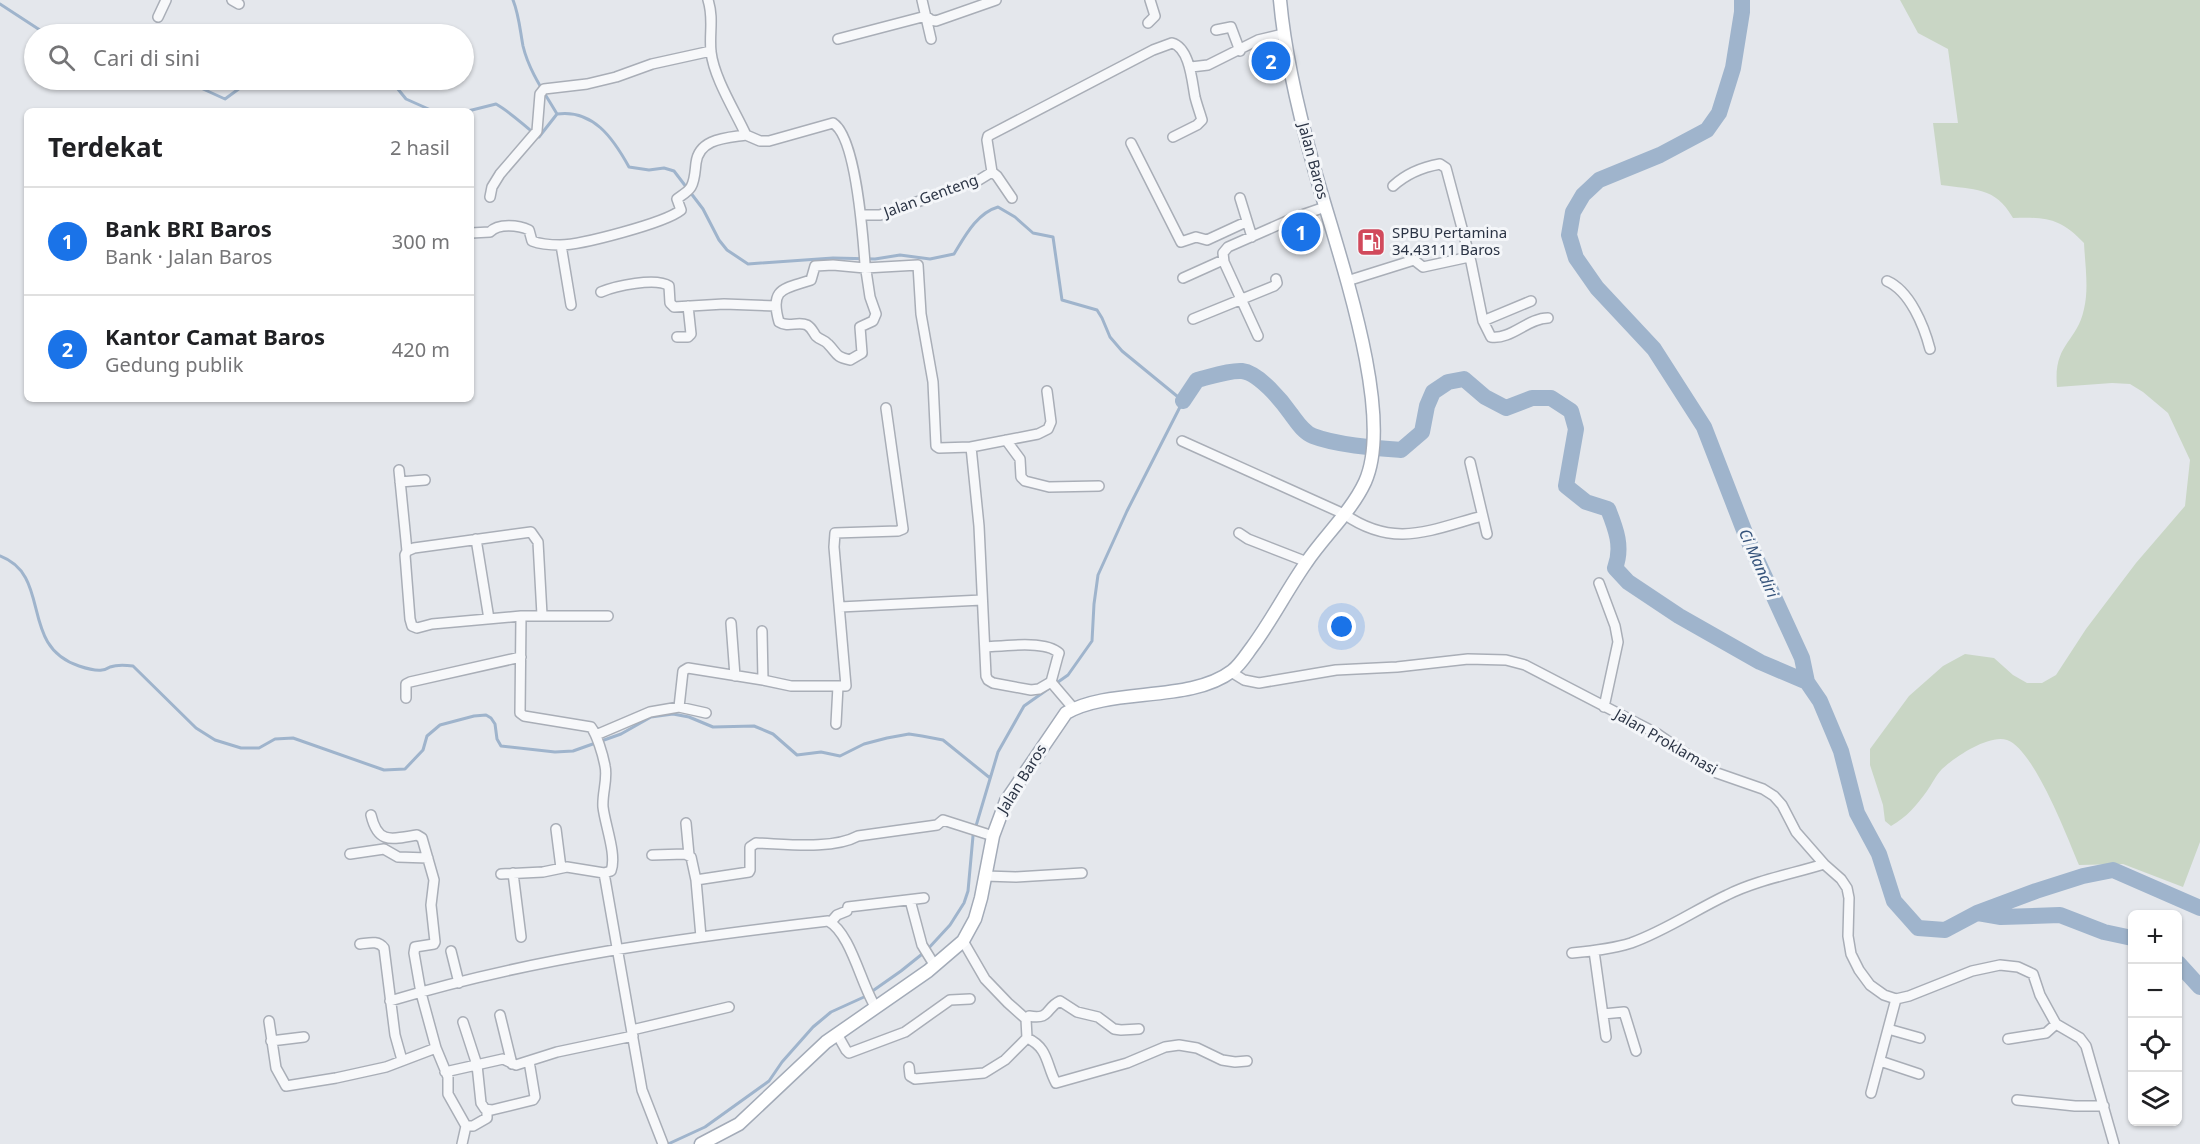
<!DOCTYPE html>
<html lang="id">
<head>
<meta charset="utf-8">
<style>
  :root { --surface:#fff; --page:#f6f6f6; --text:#202124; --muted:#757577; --line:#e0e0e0; --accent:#1a73e8 }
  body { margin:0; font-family:"Noto Sans",sans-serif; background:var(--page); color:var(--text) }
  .controls { position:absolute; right:18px; bottom:18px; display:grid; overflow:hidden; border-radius:9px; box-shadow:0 2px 4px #0004 }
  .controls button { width:54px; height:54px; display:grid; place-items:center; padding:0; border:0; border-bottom:2px solid var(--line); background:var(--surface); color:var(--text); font:30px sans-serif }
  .you { position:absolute; left:1342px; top:627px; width:21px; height:21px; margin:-15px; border:4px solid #fff; border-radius:50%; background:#1a73e8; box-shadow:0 0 0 9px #1a73e833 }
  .badge { display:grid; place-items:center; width:39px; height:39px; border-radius:50%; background:var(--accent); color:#fff; font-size:20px; font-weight:700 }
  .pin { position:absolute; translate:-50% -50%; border:3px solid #fff; box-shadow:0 2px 6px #0006 }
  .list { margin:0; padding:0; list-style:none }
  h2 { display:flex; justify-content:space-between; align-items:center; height:78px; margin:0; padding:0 24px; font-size:26px }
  h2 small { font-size:20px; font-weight:400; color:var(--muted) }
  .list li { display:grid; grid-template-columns:39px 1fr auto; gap:18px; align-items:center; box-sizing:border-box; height:108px; padding:0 24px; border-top:2px solid var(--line) }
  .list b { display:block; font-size:22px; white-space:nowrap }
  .list p { margin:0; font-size:20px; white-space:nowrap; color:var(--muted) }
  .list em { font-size:20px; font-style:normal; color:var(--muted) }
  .icon { flex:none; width:33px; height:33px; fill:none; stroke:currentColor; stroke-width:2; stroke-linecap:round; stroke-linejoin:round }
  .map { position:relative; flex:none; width:2200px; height:1144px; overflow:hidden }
  .search { position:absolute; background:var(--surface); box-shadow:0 2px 4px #0004; left:24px; top:24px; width:450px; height:66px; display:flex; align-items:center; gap:15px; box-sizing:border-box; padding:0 21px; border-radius:33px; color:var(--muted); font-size:22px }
  .panel { position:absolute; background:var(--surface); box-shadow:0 2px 4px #0004; left:24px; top:108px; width:450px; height:294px; border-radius:9px }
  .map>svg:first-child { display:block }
  .green { fill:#c9d6c5 }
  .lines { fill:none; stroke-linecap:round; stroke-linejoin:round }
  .stream { stroke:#9fb4cc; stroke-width:3 }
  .river { stroke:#9fb4cc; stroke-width:16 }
  .minor-casing { stroke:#a9aeb7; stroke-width:12 }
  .major-casing { stroke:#a3abb8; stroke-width:15 }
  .minor { stroke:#f7f8fa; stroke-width:9 }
  .major { stroke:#fff; stroke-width:12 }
  .labels { text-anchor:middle; stroke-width:6; stroke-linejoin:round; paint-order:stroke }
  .street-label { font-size:15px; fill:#2b3445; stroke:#f4f6f9 }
  .poi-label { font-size:15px; fill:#2b3445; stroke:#f4f6f9; text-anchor:start }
  .water-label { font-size:16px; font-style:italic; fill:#34527a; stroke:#f4f6f9 }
</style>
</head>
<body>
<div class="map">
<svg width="2200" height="1144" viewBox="0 0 2200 1144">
  <rect width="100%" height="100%" fill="#e4e7ec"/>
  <path class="green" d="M 1900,0 L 2200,0 L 2200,842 L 2183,887 L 2123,864 L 2079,865 C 2068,839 2034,749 2007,740 C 1989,734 1955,757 1942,769 C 1936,775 1932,784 1927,791 C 1916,806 1907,817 1891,826 L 1885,821 L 1883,805 L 1870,765 L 1870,749 L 1909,696 L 1943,666 L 1965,654 L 1994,658 L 2013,675 L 2027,683 L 2042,683 L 2056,675 L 2086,629 L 2136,563 L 2185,506 L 2190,460 L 2168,413 L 2143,392 L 2130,384 L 2112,383 L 2057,387 C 2053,343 2077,343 2084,309 C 2089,289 2085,264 2084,243 C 2060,218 2046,217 2013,218 C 1995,186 1974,190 1941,185 L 1933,123 L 1958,123 L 1948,49 L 1918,33 Z"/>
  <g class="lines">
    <path class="stream" d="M 513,0 C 519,15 520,30 523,46 C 529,71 544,92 557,114
      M 0,4 L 46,34
      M 108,80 L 115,83 L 119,80
      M 204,80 L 203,89 L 225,99 L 240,88 L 245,80
      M 385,80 L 393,83 L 406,99 L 433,111
      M 468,111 L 496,104 C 512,113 524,126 539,137 L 557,114 C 593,109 613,138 629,167 L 649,170 L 664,168 L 674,171 L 703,209 L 719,240 L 727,250 L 748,264 L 833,258 L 875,259 L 900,255 L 930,259 L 954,254 C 965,236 977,213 998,207 L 1015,217 L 1033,233 L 1053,237 L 1062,300 L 1097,310 L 1102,318 L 1110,337 L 1122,351 L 1183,401 L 1127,511 L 1098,575 L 1094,604 L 1092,641 L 1068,675 L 1024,706 L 998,752 L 973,836 L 968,891 L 964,903 L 950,925 L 926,951 L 901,971 L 864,997 L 831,1012 L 813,1027 L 782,1062 L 769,1081 L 705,1127 L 668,1144
      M 0,556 C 53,576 18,646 79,666 C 85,668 96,671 102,670 C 105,670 108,668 110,667 C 118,664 126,665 133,666 L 196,728 L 215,740 L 241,748 L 259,748 L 275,739 L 293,738 L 384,770 L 405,769 L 423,750 L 427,736 L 440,725 L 474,716 L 486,715 L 491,718 L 495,724 L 497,739 L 501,746 L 555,752 L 573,751 L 621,734 L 651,717 L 673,714 L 689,717 L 713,727 L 754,726 L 773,734 L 797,755 L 821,752 L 840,756 L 864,744 L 887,738 L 909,734 L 922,736 L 943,740 L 990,778"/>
    <path class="river" d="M 1742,0 L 1742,12 L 1733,68 L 1719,113 L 1707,130 L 1660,155 L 1599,180 L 1583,195 L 1573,212 L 1569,235 L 1576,258 L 1597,288 L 1654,349 L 1704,427 L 1747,538 L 1802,658 L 1807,682 L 1820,701 L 1841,751 L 1857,813 L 1879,854 L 1894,901 L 1918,928 L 1945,930 L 1977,913 L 2036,891 L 2083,876 L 2113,870 L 2200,908
      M 1183,401 L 1197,380 C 1210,377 1228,370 1242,371 C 1259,373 1282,401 1291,414 C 1297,422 1303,432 1313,436 C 1336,445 1376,448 1401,450 L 1422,432 L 1427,406 L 1433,392 L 1448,382 L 1464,379 L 1485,397 L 1506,408 L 1532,398 L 1551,398 L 1571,411 L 1576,429 L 1566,486 L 1586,502 L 1608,509 C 1616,529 1623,547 1615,568 L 1628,582 L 1679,616 L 1760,662 L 1807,682
      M 1978,913 L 2001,917 L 2060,915 L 2104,932 L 2132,938
      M 2178,963 L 2200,987"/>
    <g class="minor-casing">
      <path id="minor" d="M 232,0 L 239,4
        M 708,0 C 714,19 709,33 711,52 C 714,78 735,111 746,135 L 760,141 L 769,141 L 833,123 C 856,137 863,237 865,264 L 870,297 L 876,314 L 873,321 L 860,327 L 862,353 L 850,360 C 834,356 838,354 828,344 C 825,340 820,340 816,336 C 813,332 812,328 807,325 C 798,321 788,328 779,322 C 769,287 785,289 811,280 L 815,266 L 833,265 L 865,268 L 918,265 L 921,314 L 933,382 L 936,446 L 939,448 L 971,447
        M 922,0 L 931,39
        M 158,17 L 166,0
        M 1148,23 L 1155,16 L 1150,0
        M 1216,30 L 1231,27 L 1240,51
        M 838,39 L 926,16 L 931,20 L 936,21 L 996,0
        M 1191,67 L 1208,65 L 1258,40 L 1283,34
        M 1131,143 L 1181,242 L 1196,237 L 1207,240 L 1246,222
        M 992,172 L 987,140 L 988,136 L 1153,50 L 1172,43 C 1190,48 1192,82 1195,97 C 1197,105 1200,113 1202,120 L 1197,125 L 1173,137
        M 992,172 L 997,176 L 1012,198
        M 1393,186 C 1406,174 1423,167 1440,164 L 1446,168 L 1471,262 L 1483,321 L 1491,337 C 1511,340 1528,318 1548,318
        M 490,197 L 492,187 L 500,174 L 537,131 L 540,94 L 544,89 L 587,84 L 616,77 L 652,64 L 711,51
        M 1240,198 L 1252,237
        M 861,215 L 880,215 L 979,180 L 992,172
        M 471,233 L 490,232 C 498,223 519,225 529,230 L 532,241 C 540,244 551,245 560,245 C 581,245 665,223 681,210 L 677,199 C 682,195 688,192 691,187 C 695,180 695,171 696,163 C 699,138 727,138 746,135
        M 561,245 L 571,305
        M 1183,278 L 1223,260
        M 1347,281 L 1414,260 L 1423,267 L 1469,257
        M 1887,281 C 1910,291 1924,326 1930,349
        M 601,292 C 615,286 656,277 669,286 L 670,303 L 674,307 L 724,304 L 776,306
        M 1193,319 L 1274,286 L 1277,283 L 1276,279
        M 1483,321 L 1531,301
        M 1258,336 L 1224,262 L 1223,253 L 1228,247 L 1296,217 L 1325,207
        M 677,337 L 688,337 L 691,334 L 688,306
        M 1047,391 L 1051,422 L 1048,429 L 1038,434 L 971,447 L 979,526 L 986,676 L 988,680 L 993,683 L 1031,690 L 1039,689 L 1051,682 L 1074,709
        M 1006,440 L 1020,459 L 1021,477 L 1025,481 L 1049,487 L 1099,486
        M 1182,441 L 1344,514 C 1394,549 1430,530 1482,516
        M 1470,462 L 1487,534
        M 399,470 L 407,551
        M 400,482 L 425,480
        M 1239,533 L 1248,539 L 1307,562
        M 476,539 L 489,619
        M 1599,583 L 1615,626 L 1618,642 L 1604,707
        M 840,607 L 982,600
        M 521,616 L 608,616
        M 731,623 L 735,676
        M 985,647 C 1003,646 1046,640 1059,653 L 1058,656 L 1051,682
        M 1231,672 L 1244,680 L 1259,683 L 1336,670 L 1397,667 L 1468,659 L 1506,660 L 1525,665 L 1656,733 L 1698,762 L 1717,773 L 1763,789 L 1774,796 L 1782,805 L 1796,832 L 1824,864 L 1841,879 L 1847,888 L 1849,898 L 1848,936 L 1851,954 L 1859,970 L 1870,985 L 1884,995 L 1896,999 L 1909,996 L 1972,971 L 2000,965 L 2018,967 L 2033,974 L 2040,995 L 2056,1024 L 2080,1038 L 2086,1046 L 2114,1144
        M 763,680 L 791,686 L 846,686 L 834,547 L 835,533 L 898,531 L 903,529 L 886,408
        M 406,698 L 406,684 L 410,682 L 521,657
        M 679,707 L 683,671 L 688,668 L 763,680 L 762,631
        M 836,724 L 838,686
        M 596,735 L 650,712 L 679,707 L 706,713
        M 371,815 C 378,845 392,839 417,835 L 422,838 L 434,880 L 431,905 L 435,942 L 434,944 L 415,947 L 414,953 L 421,993 L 436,1048 L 448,1077 L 448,1094 L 466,1126
        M 686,823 L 689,855
        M 556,829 L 561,868
        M 350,854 L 384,849 L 398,857 L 428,858
        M 652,855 L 685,854 L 691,857 L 696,880 L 701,937
        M 513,873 L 521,937
        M 604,873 L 642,1090 L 663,1144
        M 501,874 L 543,872 L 567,867 L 604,873 L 611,871 C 617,855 605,825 603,807 C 602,793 608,779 605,766 C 603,755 597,735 591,727 L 524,716 L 520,713 L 521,616 L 432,624 L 417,628 L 412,626 L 410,619 L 405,555 L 407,551 L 414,548 L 531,532 L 538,542 L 542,615
        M 985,876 L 1016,877 L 1082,873
        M 696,880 L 749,872 L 750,870 L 750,847 L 756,843 C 786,844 832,850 858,836 L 937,825 L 943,820 L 993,836
        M 910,900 L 922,945 L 935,966
        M 831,922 L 837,915 L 847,911 L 848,907 L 924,898
        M 963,941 L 985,979 L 1008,1003 L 1026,1019 L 1027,1038 C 1049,1048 1046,1065 1056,1083 L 1127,1063 L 1165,1047 L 1179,1045 L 1197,1048 L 1222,1060 L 1235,1062 L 1247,1061
        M 360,944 C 369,943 378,940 384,948 L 395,1035 L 402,1060
        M 451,951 L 459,983
        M 1594,951 L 1606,1037
        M 1572,953 C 1592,951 1612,949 1631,943 C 1665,931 1695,910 1727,895 C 1757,880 1792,874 1824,864
        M 390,1001 C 532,958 681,938 828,921 C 851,933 861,985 876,1008
        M 1603,1014 L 1624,1012 L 1636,1051
        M 500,1015 L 512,1064
        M 1026,1019 L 1029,1016 C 1051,1020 1045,1008 1060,1001 L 1077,1012 L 1098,1017 L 1114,1029 L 1121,1030 L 1139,1029
        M 269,1021 L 276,1068 L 286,1086 L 336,1078 L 386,1067 L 436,1048
        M 463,1022 L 477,1065 L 481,1103 L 485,1109 L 492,1110 L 533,1100 L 535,1097 L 529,1061
        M 1888,1029 L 1920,1038
        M 632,1030 L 729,1007
        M 837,1034 L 846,1050 L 849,1053 L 905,1032 L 950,1000 L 970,999
        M 2008,1039 L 2046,1033 L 2056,1024
        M 271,1041 L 304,1037
        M 1880,1061 L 1919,1074
        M 909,1067 L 910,1076 L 915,1079 L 984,1073 L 1005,1060 L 1027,1038
        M 445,1072 L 503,1059 L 516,1065 L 557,1052 L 633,1036
        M 1871,1093 L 1896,999
        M 2017,1100 L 2075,1106 L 2104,1106
        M 462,1144 L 466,1126 L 473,1126 L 487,1118 L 487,1110"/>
    </g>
    <g class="major-casing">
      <path id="major" d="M 701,1144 L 739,1124 L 826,1042 L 928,971 L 963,941 L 975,919 L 981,898 L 993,836 L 1006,801 L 1066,713 C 1111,687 1190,703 1232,671 C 1240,665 1246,655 1252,647 C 1272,620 1287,590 1306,563 C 1324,536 1351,512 1365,482 C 1397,411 1333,240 1313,164 C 1298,110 1285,56 1280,0"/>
    </g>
    <use href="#minor" class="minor"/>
    <use href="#major" class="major"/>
  </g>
  <defs>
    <g id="fuel-square" transform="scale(1.5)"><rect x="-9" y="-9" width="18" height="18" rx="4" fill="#d1495b" stroke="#f4f6f9"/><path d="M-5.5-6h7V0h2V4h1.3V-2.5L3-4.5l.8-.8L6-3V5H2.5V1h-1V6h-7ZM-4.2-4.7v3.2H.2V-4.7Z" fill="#fff"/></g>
  </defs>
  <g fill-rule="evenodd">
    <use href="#fuel-square" x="1371" y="242"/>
  </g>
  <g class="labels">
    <g class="street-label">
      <text transform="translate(1313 161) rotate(75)" y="5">Jalan Baros</text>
      <text transform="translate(931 196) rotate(-20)" y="5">Jalan Genteng</text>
      <text transform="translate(1666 742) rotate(30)" y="5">Jalan Proklamasi</text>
      <text transform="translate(1022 779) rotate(-58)" y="5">Jalan Baros</text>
    </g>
    <g class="poi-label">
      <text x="1392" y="238">SPBU Pertamina<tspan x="1392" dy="17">34.43111 Baros</tspan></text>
    </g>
    <g class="water-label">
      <text transform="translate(1759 563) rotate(66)" y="6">Ci Mandiri</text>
    </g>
  </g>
</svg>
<div class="controls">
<button>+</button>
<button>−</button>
<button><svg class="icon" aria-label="locate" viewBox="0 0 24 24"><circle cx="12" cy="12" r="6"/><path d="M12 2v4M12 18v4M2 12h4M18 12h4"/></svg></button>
<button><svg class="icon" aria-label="layers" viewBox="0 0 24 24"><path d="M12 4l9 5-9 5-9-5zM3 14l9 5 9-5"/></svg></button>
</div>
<div class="you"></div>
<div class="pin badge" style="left:1301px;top:232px">1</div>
<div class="pin badge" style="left:1271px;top:61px">2</div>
<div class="search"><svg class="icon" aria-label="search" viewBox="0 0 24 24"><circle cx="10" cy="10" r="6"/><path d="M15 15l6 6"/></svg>Cari di sini</div>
<section class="panel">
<h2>Terdekat<small>2 hasil</small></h2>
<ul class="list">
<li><span class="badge">1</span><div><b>Bank BRI Baros</b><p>Bank · Jalan Baros</p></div><em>300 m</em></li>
<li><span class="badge">2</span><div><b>Kantor Camat Baros</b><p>Gedung publik</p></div><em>420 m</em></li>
</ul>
</section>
</div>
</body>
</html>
